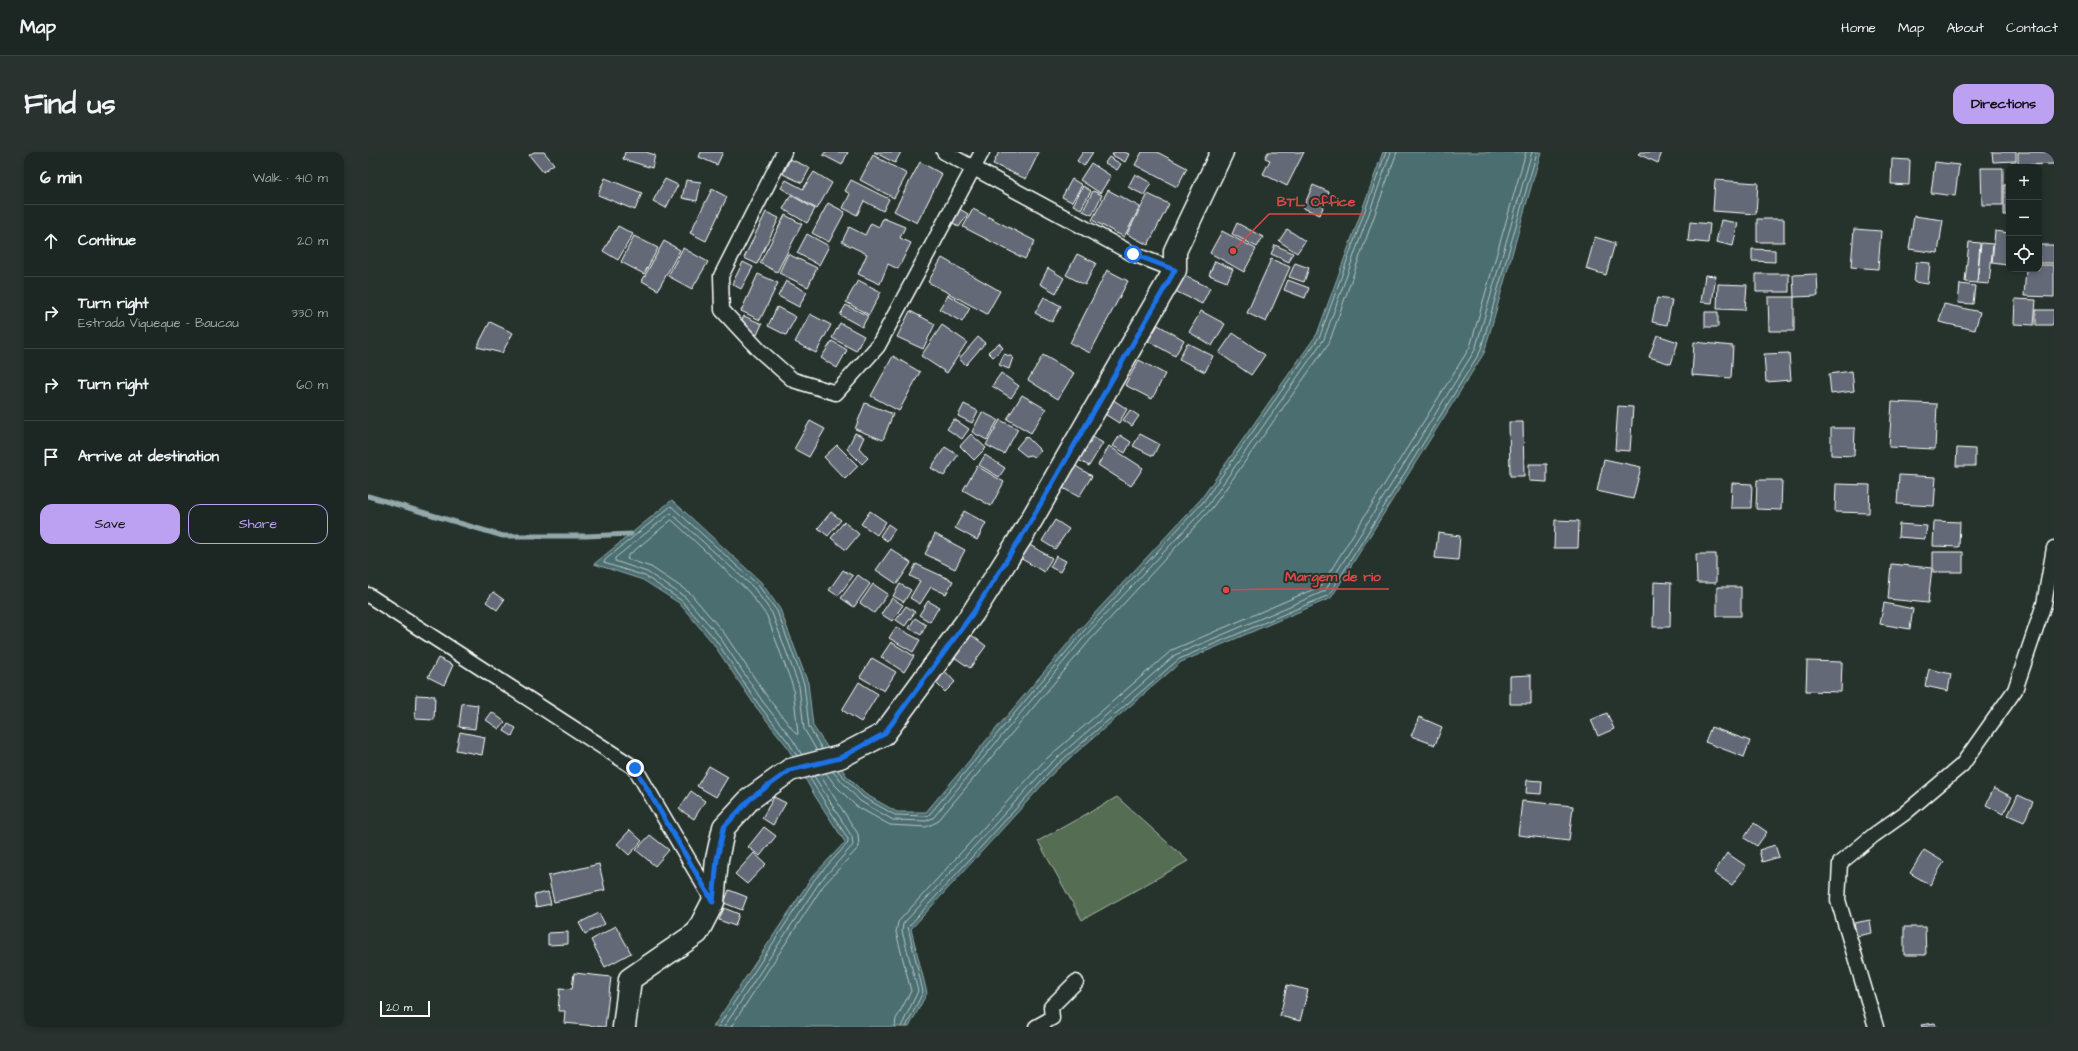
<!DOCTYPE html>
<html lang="en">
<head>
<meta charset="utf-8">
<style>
  :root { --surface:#1c2622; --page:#29322f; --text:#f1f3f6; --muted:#a0a5a5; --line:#3a4340; --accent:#bca0f2 }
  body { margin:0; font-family:"Architects Daughter",sans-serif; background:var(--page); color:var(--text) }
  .controls { position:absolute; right:12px; top:12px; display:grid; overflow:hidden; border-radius:8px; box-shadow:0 2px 6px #0003 }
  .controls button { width:36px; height:36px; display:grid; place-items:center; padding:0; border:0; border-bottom:1px solid var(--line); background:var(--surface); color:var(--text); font:20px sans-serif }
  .scale { position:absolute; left:12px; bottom:10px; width:50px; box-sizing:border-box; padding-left:4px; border:2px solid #fff; border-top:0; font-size:11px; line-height:14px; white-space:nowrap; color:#fff; -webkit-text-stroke:3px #26332d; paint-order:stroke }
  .stop { position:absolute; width:12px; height:12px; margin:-9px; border:3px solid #1a73e8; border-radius:50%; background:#fff }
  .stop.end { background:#1a73e8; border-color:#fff; box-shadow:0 1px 4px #0008 }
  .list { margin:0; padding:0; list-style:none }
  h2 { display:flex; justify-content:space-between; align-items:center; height:52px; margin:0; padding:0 16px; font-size:17px }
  h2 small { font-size:13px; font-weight:400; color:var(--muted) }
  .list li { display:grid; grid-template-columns:26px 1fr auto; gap:12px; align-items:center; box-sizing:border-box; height:72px; padding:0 16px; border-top:1px solid var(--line) }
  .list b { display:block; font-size:15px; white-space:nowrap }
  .list p { margin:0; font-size:13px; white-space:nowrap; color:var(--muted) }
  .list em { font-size:13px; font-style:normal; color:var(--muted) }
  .actions { display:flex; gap:8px; padding:12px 16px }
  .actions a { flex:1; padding:9px 0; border:1px solid var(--accent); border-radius:12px; text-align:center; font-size:14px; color:var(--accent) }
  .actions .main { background:var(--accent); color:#111 }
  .icon { flex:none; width:22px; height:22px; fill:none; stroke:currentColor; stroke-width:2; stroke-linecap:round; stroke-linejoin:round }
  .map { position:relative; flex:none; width:1686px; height:875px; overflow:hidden; border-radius:12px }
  header { display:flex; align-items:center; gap:24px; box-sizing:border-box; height:56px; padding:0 20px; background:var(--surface); border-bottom:1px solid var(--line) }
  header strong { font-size:19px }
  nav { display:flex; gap:22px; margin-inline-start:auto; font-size:14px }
  .intro { display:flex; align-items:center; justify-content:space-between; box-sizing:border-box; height:96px; padding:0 24px }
  h1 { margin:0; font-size:28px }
  .button { padding:10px 18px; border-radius:12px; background:var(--accent); color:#111; font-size:14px; font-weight:700 }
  main { display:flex; gap:24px; padding:0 24px }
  aside { flex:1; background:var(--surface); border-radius:12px; box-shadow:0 2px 6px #0003 }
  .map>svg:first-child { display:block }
  .green { fill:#546d52; stroke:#aab6a8 }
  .water { fill:#4b6e71; stroke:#93a8aa }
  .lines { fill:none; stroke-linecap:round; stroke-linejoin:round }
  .shore { stroke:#b7c5c6; stroke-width:1 }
  .stream { stroke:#93a8aa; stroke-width:5 }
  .building { fill:#646976; stroke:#fff }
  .street-casing { stroke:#fff; stroke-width:17 }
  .primary-casing { stroke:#fff; stroke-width:25 }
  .street { stroke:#26332d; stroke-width:14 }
  .primary { stroke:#26332d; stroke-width:22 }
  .route { stroke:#1a73e8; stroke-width:5 }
  .leader { fill:none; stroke:#dc4848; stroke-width:1.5 }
  .callout-dot { fill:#dc4848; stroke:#26332d; stroke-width:1.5 }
  .callout-label { font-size:14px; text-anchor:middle; font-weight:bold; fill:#dc4848; stroke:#26332d; stroke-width:4; stroke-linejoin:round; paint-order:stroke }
</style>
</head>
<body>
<header>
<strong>Map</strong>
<nav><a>Home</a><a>Map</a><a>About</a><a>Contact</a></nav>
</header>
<div class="intro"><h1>Find us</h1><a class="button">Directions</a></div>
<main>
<aside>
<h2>6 min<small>Walk · 410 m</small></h2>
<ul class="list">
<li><svg class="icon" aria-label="ahead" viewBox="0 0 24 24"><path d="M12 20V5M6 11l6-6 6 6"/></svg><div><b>Continue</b></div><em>20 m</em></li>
<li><svg class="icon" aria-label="right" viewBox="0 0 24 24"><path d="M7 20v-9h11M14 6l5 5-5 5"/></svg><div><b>Turn right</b><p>Estrada Viqueque - Baucau</p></div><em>330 m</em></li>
<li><svg class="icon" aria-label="right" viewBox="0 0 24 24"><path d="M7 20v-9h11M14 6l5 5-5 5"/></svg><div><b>Turn right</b></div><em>60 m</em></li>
<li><svg class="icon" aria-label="arrive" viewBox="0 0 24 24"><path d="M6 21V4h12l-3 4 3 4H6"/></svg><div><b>Arrive at destination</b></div></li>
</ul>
<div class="actions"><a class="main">Save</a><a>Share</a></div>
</aside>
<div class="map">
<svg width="1686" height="875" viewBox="0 0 1686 875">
  <rect width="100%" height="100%" fill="#26332d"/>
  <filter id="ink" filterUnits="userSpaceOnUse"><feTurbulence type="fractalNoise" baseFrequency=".025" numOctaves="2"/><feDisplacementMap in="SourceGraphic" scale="8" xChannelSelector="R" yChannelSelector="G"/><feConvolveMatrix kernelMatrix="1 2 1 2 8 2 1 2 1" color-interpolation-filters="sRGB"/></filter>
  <g filter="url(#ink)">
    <path class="green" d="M 749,645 L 820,709 L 714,768 L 670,689 Z"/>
    <path class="water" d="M 1015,0 L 1173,0 L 1116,201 L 963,446 L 813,510 L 688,618 L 543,777 L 559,841 L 541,875 L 345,875 L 444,725 L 477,690 L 447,644 L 418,593 L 388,555 L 344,490 L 311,451 L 275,428 L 226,412 L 304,348 L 393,430 L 412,457 L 440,531 L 445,574 L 478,623 L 497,642 L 529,660 L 558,660 L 712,477 L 833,347 L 949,182 Z"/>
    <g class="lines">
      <path class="shore" d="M 304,368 L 381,440 L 399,464 L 425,535 L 430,582 L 428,582 L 400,546 L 356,481 L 322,441 L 283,415 L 259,407 L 260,404 Z
        M 434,603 L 425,588 L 395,550 L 351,484 L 317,445 L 279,420 L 247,409 L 247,406 L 303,361 L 386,436 L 404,461 L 431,534 L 436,577 L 449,599
        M 429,604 L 421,591 L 391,553 L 347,487 L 314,449 L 277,424 L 236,411 L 237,408 L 303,354 L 390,433 L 409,459 L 436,532 L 441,575 L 454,597
        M 469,618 L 495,645 L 527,663 L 558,664 L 561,663 L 715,480 L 836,349 L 952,184 L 1018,0
        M 464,619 L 492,649 L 525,668 L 558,669 L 565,666 L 718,483 L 840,353 L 956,187 L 1023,0
        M 458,621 L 467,633 L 488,654 L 522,673 L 558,675 L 569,670 L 723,487 L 844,356 L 961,191 L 1029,0
        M 350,875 L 447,727 L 480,691 L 480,687 L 441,625
        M 356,875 L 451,731 L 485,693 L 484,685 L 446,624
        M 363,875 L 455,734 L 491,695 L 490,682 L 452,623
        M 527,875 L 528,867 L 543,839 L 528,780 L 530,770 L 677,608 L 804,498 L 953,434 L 1102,195 L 1158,0
        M 533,875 L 550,839 L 534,779 L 535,772 L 682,612 L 807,503 L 957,439 L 1107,198 L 1164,0
        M 538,875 L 555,840 L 540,775 L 685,616 L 811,507 L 961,443 L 1112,200 L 1169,0"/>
      <path class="stream" d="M 0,344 L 135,384 L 218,384 L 263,382"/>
    </g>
    <path class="building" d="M 166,0 L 176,0 L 186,12 L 175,20 L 161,3 Z
      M 257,0 L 278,0 L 287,3 L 284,16 L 255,7 Z
      M 333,0 L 355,0 L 349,13 L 331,5 Z
      M 457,0 L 480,0 L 474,13 L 455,3 Z
      M 506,0 L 533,0 L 527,11 Z
      M 631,0 L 671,0 L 658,27 L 625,12 Z
      M 715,0 L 725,0 L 716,14 L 709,9 Z
      M 746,0 L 756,0 L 761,2 L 757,10 L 744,3 Z
      M 774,0 L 789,0 L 819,16 L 809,35 L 767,13 Z
      M 900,0 L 936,0 L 919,34 L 895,22 L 902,8 L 897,6 Z
      M 1272,0 L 1294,0 L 1290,11 L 1270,2 Z
      M 1624,0 L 1648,0 L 1648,9 L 1625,10 Z
      M 1650,0 L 1686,0 L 1686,12 L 1650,13 Z
      M 505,3 L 539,22 L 526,46 L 492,28 Z
      M 741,5 L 753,12 L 749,18 L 737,11 Z
      M 422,7 L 442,16 L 434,31 L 415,22 Z
      M 1524,7 L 1542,8 L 1541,33 L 1523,32 Z
      M 552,10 L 574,22 L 549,71 L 526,59 Z
      M 1567,10 L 1591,13 L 1587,44 L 1563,41 Z
      M 723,11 L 743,24 L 732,41 L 712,28 Z
      M 1613,16 L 1635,16 L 1635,53 L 1614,53 Z
      M 446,20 L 464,31 L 449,57 L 413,36 L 418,28 L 435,37 Z
      M 767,22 L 783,31 L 776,43 L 760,35 Z
      M 237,26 L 274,41 L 267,58 L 230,43 Z
      M 297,27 L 310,33 L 298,56 L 285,49 Z
      M 704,27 L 714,33 L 704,50 L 694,45 Z
      M 318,28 L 333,30 L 329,49 L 314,46 Z
      M 483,28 L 521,47 L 515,59 L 496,49 L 489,63 L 475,56 L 482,42 L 477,39 Z
      M 1347,28 L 1390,31 L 1388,62 L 1345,59 Z
      M 945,33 L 961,40 L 952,63 L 935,56 Z
      M 1636,33 L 1641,33 L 1641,63 L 1636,63 Z
      M 715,34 L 723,39 L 713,57 L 705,53 Z
      M 344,37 L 359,45 L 338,89 L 322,81 Z
      M 740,38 L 772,55 L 756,85 L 724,68 Z
      M 725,39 L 734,43 L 724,63 L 715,59 Z
      M 780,42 L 801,52 L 780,93 L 759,82 Z
      M 423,43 L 447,57 L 439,71 L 415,57 Z
      M 460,51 L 477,60 L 461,90 L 444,81 Z
      M 590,56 L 600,62 L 591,75 L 582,69 Z
      M 605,57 L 667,89 L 657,107 L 595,75 Z
      M 398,60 L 411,66 L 389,112 L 376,106 Z
      M 417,63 L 434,72 L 409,120 L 392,111 Z
      M 1546,64 L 1575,68 L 1570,101 L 1541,97 Z
      M 515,66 L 537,75 L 532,86 L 543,91 L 530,117 L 520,112 L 512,132 L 490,122 L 499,102 L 474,90 L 481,75 L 497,83 L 503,71 L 511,75 Z
      M 1389,67 L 1416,67 L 1416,90 L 1389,90 Z
      M 1353,68 L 1370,71 L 1365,94 L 1348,90 Z
      M 1322,70 L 1342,72 L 1340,91 L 1320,89 Z
      M 869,71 L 895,85 L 889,95 L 864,82 Z
      M 250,74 L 265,82 L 250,108 L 235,99 Z
      M 919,77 L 937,89 L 929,101 L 911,89 Z
      M 1486,77 L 1513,79 L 1510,117 L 1483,115 Z
      M 854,79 L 888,97 L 876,120 L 842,101 Z
      M 1627,79 L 1641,81 L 1639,113 L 1624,111 Z
      M 439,82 L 461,94 L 451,113 L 429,101 Z
      M 266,84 L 290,96 L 276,122 L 253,110 Z
      M 1227,85 L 1247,91 L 1238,123 L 1218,117 Z
      M 296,89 L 312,98 L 290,138 L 274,129 Z
      M 1601,90 L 1612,91 L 1609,131 L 1597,130 Z
      M 1613,91 L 1625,92 L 1621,132 L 1609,131 Z
      M 907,93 L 925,101 L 921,110 L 903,102 Z
      M 1671,93 L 1686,93 L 1686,111 L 1671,111 Z
      M 315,96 L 340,110 L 324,137 L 300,124 Z
      M 1384,97 L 1407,98 L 1407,110 L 1384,109 Z
      M 420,102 L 449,116 L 440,135 L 411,121 Z
      M 709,102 L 728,111 L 717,133 L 698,123 Z
      M 574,106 L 632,139 L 619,162 L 560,130 Z
      M 903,107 L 922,115 L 898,170 L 879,161 Z
      M 847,109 L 865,117 L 859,130 L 841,123 Z
      M 375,110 L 385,115 L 373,137 L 364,132 Z
      M 1548,110 L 1562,111 L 1560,132 L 1546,130 Z
      M 927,111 L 941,116 L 936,130 L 921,125 Z
      M 1671,113 L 1686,113 L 1686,145 L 1656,144 L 1658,117 L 1671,117 Z
      M 680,116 L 696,126 L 688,141 L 672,132 Z
      M 739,118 L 760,129 L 722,201 L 702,191 Z
      M 390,122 L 410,131 L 392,168 L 373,159 Z
      M 1388,122 L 1421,122 L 1421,140 L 1388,140 Z
      M 1449,122 L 1450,144 L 1426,145 L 1425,123 Z
      M 815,123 L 842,136 L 834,152 L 807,139 Z
      M 1337,123 L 1348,124 L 1344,151 L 1333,150 Z
      M 490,128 L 513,140 L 501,163 L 478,150 Z
      M 920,128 L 941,136 L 937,146 L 916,138 Z
      M 418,129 L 439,140 L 431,155 L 410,144 Z
      M 1350,132 L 1379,133 L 1377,158 L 1349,157 Z
      M 1592,132 L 1607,134 L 1605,152 L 1590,151 Z
      M 580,143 L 602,156 L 594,170 L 571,157 Z
      M 676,145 L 693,154 L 684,170 L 667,161 Z
      M 1400,145 L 1426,145 L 1426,179 L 1401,179 Z
      M 1289,146 L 1304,148 L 1299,173 L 1284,170 Z
      M 1647,147 L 1668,148 L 1666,173 L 1646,172 Z
      M 1576,152 L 1612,160 L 1607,178 L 1571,170 Z
      M 478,153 L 500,164 L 494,175 L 472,163 Z
      M 409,155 L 428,165 L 418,183 L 400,174 Z
      M 1668,158 L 1686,158 L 1685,173 L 1668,173 Z
      M 542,159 L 567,172 L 555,197 L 529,185 Z
      M 833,159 L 857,172 L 844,194 L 821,180 Z
      M 1337,160 L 1350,160 L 1350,175 L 1337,175 Z
      M 442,162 L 463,173 L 448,201 L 427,190 Z
      M 376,164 L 394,172 L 389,183 L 371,174 Z
      M 122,170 L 145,181 L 134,201 L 109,195 Z
      M 472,171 L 496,184 L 488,199 L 464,186 Z
      M 574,173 L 599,190 L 579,221 L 553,204 Z
      M 790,173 L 816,188 L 807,204 L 780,189 Z
      M 865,181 L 897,203 L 883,223 L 851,201 Z
      M 1289,183 L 1310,190 L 1303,212 L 1281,205 Z
      M 610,185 L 617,191 L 598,213 L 591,207 Z
      M 464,189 L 479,198 L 469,216 L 453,206 Z
      M 1326,190 L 1365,194 L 1363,226 L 1324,223 Z
      M 631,191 L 635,196 L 625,205 L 620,200 Z
      M 819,191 L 845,204 L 837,220 L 811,207 Z
      M 1421,201 L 1423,228 L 1398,230 L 1396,202 Z
      M 636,202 L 645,205 L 641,217 L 631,213 Z
      M 675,203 L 706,221 L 690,247 L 660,228 Z
      M 525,204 L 552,220 L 531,259 L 503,244 Z
      M 771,208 L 797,222 L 784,247 L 757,233 Z
      M 1484,219 L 1486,239 L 1463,242 L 1461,222 Z
      M 633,221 L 651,234 L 643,246 L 624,234 Z
      M 654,243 L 678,257 L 663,281 L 639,267 Z
      M 744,247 L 759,257 L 751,271 L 735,261 Z
      M 1524,250 L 1569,252 L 1567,297 L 1521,295 Z
      M 497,251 L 525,262 L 515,288 L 487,277 Z
      M 596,252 L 610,259 L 604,271 L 590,264 Z
      M 1250,254 L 1265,255 L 1262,299 L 1247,298 Z
      M 762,258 L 771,264 L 764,274 L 755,268 Z
      M 614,260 L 630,268 L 619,288 L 604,280 Z
      M 586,267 L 601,277 L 594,287 L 579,277 Z
      M 632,268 L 650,277 L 636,302 L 618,293 Z
      M 442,269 L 457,277 L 441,305 L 426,297 Z
      M 1141,270 L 1155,270 L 1156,324 L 1142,324 Z
      M 1463,276 L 1487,276 L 1486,304 L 1463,303 Z
      M 487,281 L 496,285 L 491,296 L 500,306 L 494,312 L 479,297 Z
      M 603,282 L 618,296 L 606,308 L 592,294 Z
      M 772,282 L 791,292 L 785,304 L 765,294 Z
      M 721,283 L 735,291 L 721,314 L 707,306 Z
      M 752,283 L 763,290 L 757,301 L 745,294 Z
      M 658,284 L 673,299 L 666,305 L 662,303 L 658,304 L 648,296 Z
      M 469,293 L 490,314 L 477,327 L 456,305 Z
      M 741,294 L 775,316 L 763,334 L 730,313 Z
      M 577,295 L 590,303 L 576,324 L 563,316 Z
      M 1589,296 L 1607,297 L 1607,314 L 1588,314 Z
      M 617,303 L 637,316 L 631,325 L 611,313 Z
      M 1236,307 L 1273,315 L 1265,347 L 1229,339 Z
      M 1161,312 L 1179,312 L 1179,330 L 1161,329 Z
      M 706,313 L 724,324 L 711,345 L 693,335 Z
      M 609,314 L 636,330 L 623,354 L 595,338 Z
      M 1531,323 L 1568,325 L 1566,354 L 1529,352 Z
      M 1389,328 L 1414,328 L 1413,358 L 1388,357 Z
      M 1364,331 L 1384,332 L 1383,356 L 1363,356 Z
      M 1468,332 L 1502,333 L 1501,361 L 1467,360 Z
      M 502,359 L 518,370 L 509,383 L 493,372 Z
      M 596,359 L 618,371 L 609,388 L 587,376 Z
      M 463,360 L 473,368 L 460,384 L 450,376 Z
      M 687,368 L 701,377 L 687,397 L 674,389 Z
      M 1187,368 L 1211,369 L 1210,396 L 1186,396 Z
      M 1566,369 L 1592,370 L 1591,395 L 1565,394 Z
      M 476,370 L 491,382 L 478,398 L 463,386 Z
      M 520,372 L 527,377 L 519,389 L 512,384 Z
      M 1531,372 L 1559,374 L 1557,387 L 1530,385 Z
      M 1070,381 L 1092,384 L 1090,408 L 1067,406 Z
      M 567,382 L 597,398 L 587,417 L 557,402 Z
      M 660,392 L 684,406 L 676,420 L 652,406 Z
      M 523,397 L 543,411 L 529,432 L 508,418 Z
      M 1565,400 L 1595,400 L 1595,420 L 1565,420 Z
      M 1328,402 L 1348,402 L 1348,431 L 1329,431 Z
      M 688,404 L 698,409 L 692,420 L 682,415 Z
      M 548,412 L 585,429 L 578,442 L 563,435 L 552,452 L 542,446 L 552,429 L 542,424 Z
      M 1523,412 L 1564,416 L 1560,451 L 1520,447 Z
      M 475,418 L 485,424 L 470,444 L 461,438 Z
      M 490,423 L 502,432 L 486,455 L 473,446 Z
      M 1286,430 L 1303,431 L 1302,475 L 1285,475 Z
      M 505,432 L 520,442 L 506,461 L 492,451 Z
      M 532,432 L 543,438 L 536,450 L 525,444 Z
      M 1349,435 L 1373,435 L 1373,464 L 1349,464 Z
      M 125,440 L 136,448 L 129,458 L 118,450 Z
      M 524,446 L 535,453 L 524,469 L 513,462 Z
      M 560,449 L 571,455 L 562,470 L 551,463 Z
      M 1516,451 L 1545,457 L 1542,477 L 1512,472 Z
      M 538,454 L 547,460 L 537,474 L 528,468 Z
      M 547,466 L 558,473 L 553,483 L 541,476 Z
      M 528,475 L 552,488 L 545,500 L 521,486 Z
      M 602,482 L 618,494 L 602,516 L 586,505 Z
      M 523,490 L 546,504 L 536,520 L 513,505 Z
      M 70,506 L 85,513 L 76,533 L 60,525 Z
      M 504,506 L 528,520 L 516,539 L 492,525 Z
      M 1439,509 L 1474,510 L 1473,540 L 1438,539 Z
      M 1561,517 L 1583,522 L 1580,539 L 1557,534 Z
      M 576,518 L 587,530 L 577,540 L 565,528 Z
      M 1163,523 L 1163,552 L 1142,552 L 1142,524 Z
      M 491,530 L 510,542 L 493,570 L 474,558 Z
      M 48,543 L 67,544 L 66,568 L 47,567 Z
      M 94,551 L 110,553 L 107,577 L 91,575 Z
      M 124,560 L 137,570 L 131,577 L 118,568 Z
      M 1239,561 L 1246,577 L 1230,584 L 1223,568 Z
      M 1051,565 L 1074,575 L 1067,593 L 1043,584 Z
      M 140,572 L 148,576 L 144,584 L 136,579 Z
      M 1343,575 L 1382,589 L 1376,605 L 1337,590 Z
      M 92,580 L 117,585 L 114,603 L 88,598 Z
      M 341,614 L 360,625 L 348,645 L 329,634 Z
      M 1159,628 L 1174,629 L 1173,642 L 1158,641 Z
      M 1626,636 L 1644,645 L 1635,662 L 1618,653 Z
      M 323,639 L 337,649 L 326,667 L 311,657 Z
      M 1650,643 L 1665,650 L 1656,670 L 1640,663 Z
      M 406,645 L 418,651 L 405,673 L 394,666 Z
      M 1154,649 L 1205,654 L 1201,689 L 1150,683 Z
      M 1386,671 L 1399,680 L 1389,694 L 1376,686 Z
      M 396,675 L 408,684 L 392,704 L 380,695 Z
      M 262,678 L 274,689 L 261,703 L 249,692 Z
      M 282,683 L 301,698 L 287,714 L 268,698 Z
      M 1407,693 L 1411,705 L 1394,710 L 1391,698 Z
      M 1556,698 L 1576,710 L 1562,733 L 1542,721 Z
      M 386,701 L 398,712 L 379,732 L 367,722 Z
      M 1359,701 L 1378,714 L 1364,733 L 1346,721 Z
      M 231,712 L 237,738 L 186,750 L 180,724 Z
      M 361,738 L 379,745 L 374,758 L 356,751 Z
      M 180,740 L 183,752 L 168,755 L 166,743 Z
      M 356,756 L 371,762 L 367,774 L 351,768 Z
      M 231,761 L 237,772 L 217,782 L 211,771 Z
      M 1502,768 L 1504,781 L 1489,784 L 1486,771 Z
      M 248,774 L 263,801 L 237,815 L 223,788 Z
      M 1536,775 L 1557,775 L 1558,803 L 1536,803 Z
      M 200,780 L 200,792 L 180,793 L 180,781 Z
      M 206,821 L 243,825 L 237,875 L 196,871 L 197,859 L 190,859 L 192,836 L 204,837 Z
      M 919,833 L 940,838 L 932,869 L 912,864 Z
      M 1567,871 L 1568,875 L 1554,875 L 1553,873 Z"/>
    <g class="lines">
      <g class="street-casing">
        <path id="street" d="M 416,0 L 353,124 L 354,158 L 391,198 L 425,228 L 468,241 L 510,194 L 614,0
          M 576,0 L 765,102 L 807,118
          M 0,443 L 267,616 L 345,749
          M 668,875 L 684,866 L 683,855 L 708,830
          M 1508,875 L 1470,748 L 1472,711 L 1506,683 L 1537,661 L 1594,613 L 1647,538 L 1676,452 L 1686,396"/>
      </g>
      <g class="primary-casing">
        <path id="primary" d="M 256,875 L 262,827 L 329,781 L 345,750 L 349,707 L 356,675 L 382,647 L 422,618 L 472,605 L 516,582 L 605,461 L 657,379 L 807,118 L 807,99 L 854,0"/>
      </g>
      <use href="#street" class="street"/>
      <use href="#primary" class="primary"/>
    </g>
  </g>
  <g class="lines" filter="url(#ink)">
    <path class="route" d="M 267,616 L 345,750 L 349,707 L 356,675 L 382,647 L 422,618 L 472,606 L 516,582 L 605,461 L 657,379 L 807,118 L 765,102"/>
  </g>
  <path class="leader" d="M865 99L901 62H995M858 438L909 437H1021"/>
  <g class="callout-dot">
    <circle cx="865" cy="99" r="4"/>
    <circle cx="858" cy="438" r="4"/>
  </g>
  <g class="callout-label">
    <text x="948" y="54">BTL Office</text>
    <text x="965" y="429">Margem de rio</text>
  </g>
</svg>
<div class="controls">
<button>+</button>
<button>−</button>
<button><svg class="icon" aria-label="locate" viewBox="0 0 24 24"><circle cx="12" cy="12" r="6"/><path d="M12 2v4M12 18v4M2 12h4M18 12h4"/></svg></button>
</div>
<div class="scale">20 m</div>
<div class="stop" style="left:765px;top:102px"></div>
<div class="stop end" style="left:267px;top:616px"></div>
</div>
</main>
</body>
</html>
